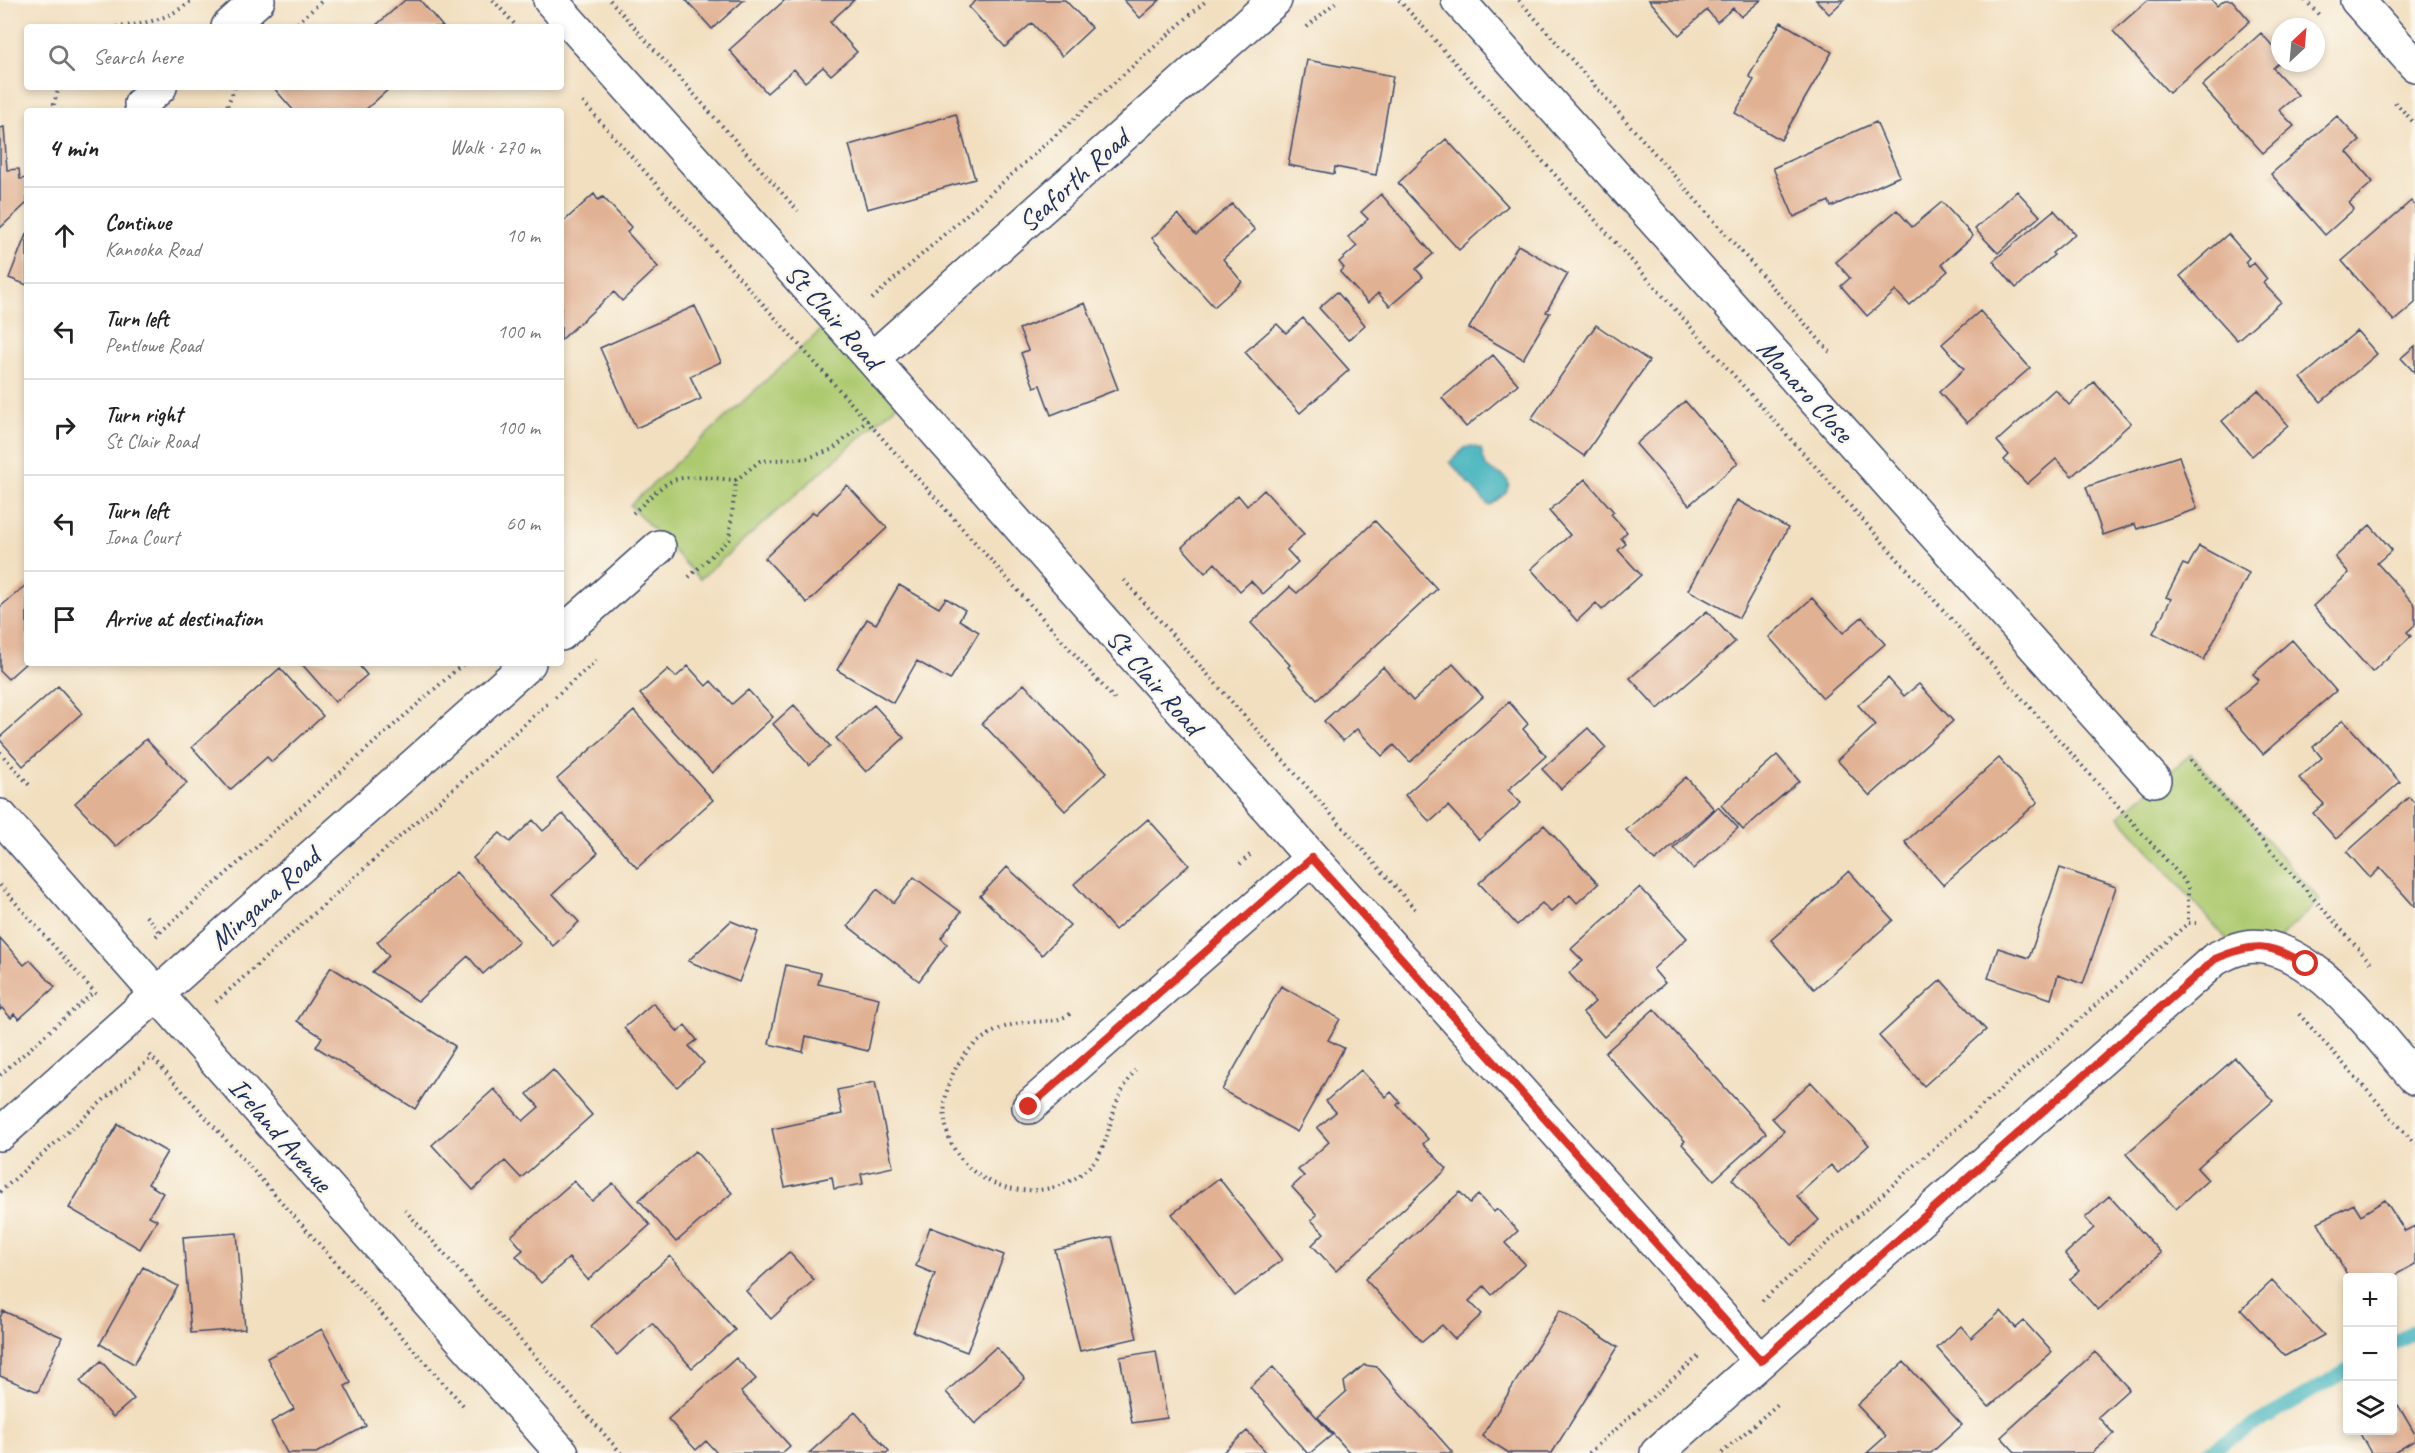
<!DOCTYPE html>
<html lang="en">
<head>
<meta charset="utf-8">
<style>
  :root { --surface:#fff; --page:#f6f6f6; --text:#222; --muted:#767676; --line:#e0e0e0 }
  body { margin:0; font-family:Caveat,sans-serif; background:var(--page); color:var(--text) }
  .controls { position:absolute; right:18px; bottom:18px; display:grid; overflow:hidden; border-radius:6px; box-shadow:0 3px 9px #0003 }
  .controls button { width:54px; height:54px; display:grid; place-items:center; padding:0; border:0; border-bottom:2px solid var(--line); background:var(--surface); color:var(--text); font:30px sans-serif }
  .compass { position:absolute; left:2271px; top:18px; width:54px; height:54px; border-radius:50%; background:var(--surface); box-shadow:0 3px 9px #0003; rotate:26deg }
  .stop { position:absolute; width:18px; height:18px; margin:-14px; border:4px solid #d93025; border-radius:50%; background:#fff }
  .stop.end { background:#d93025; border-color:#fff; box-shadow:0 2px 6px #0008 }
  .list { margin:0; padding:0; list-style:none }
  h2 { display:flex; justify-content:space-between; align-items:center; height:78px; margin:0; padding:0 24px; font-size:26px }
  h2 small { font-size:20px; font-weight:400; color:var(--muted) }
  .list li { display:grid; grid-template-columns:39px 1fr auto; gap:18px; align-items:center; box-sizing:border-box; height:96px; padding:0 24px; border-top:2px solid var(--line) }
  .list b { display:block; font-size:22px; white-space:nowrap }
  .list p { margin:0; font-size:20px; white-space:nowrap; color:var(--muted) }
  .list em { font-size:20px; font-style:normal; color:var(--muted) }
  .icon { flex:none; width:33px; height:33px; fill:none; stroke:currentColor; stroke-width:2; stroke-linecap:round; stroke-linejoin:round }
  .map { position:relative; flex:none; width:2415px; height:1453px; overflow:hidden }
  .search { position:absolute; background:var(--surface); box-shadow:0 3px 9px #0003; left:24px; top:24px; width:540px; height:66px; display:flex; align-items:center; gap:15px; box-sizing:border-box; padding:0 21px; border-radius:6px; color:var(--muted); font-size:22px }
  .panel { position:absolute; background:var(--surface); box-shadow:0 3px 9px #0003; left:24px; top:108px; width:540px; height:558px; border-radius:6px }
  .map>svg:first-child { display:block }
  .green { fill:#aeca71; stroke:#647c68; stroke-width:1.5 }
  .water { fill:#46b5bf; stroke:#30728e; stroke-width:1.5 }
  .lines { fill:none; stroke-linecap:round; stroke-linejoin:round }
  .stream { stroke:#46b5bf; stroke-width:14 }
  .building { fill:#e1b193 }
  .minor-casing { stroke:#3b496d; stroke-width:36 }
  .path { stroke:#3b496d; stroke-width:4; stroke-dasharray:1.5 4.5; stroke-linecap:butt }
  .minor { stroke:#fff; stroke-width:33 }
  .route { stroke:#d93025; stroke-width:8 }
  .labels { text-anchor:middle; stroke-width:5; stroke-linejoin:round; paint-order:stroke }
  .street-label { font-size:28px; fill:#1b2f5e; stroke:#fbf7ec }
</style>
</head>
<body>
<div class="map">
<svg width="2415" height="1453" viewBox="0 0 2415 1453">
  <rect width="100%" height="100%" fill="#fbf7ec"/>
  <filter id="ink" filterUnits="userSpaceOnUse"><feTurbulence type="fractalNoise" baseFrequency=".0167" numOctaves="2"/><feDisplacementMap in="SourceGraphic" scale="12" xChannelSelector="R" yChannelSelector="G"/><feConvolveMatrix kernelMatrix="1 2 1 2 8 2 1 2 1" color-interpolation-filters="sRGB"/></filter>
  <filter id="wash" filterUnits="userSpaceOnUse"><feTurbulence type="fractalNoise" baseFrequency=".008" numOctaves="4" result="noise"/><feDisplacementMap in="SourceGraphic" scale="24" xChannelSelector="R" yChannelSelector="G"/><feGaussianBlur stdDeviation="1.35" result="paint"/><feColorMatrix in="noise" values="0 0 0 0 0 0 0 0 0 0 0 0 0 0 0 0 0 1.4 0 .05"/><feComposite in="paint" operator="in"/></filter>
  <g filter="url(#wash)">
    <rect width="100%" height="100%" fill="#f2dfc0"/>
    <path class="green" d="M 835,317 L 906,397 L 700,579 L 630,505 Z
      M 2191,754 L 2320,900 L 2269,948 L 2236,950 L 2119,816 Z"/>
    <path class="water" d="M 1471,446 L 1481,449 C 1484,455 1483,465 1489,469 C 1497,475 1506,473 1509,484 L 1506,493 L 1489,506 L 1450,462 L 1465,448 Z"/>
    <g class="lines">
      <path class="stream" d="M 2392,1344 L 2415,1331
        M 2206,1453 L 2348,1370"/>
    </g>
    <g id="blocks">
      <path class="building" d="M 405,0 L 420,0 L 443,27 L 374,27 Z
        M 686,0 L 744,0 L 712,29 Z
        M 785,0 L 854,0 L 830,22 L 857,52 L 831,75 L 823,67 L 805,82 L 794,69 L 767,93 L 729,50 Z
        M 977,0 L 1065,0 L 1092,28 L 1062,56 L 1032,23 L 1005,47 L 969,7 Z
        M 1124,0 L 1160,0 L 1140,18 Z
        M 1649,0 L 1761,0 L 1741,17 L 1733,8 L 1717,22 L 1707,10 L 1679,35 Z
        M 1816,0 L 1844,0 L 1829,14 Z
        M 2148,0 L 2212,0 L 2217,6 L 2225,0 L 2232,0 L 2250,21 L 2169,93 L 2113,31 Z
        M 1781,22 L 1832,52 L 1781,140 L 1735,113 L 1754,80 L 1749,76 Z
        M 2261,33 L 2280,54 L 2280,62 L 2273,68 L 2298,95 L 2279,110 L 2294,126 L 2263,153 L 2202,86 Z
        M 1307,60 L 1393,76 L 1376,175 L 1335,167 L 1334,174 L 1288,165 Z
        M 273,87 L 391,87 L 364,111 L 294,111 Z
        M 956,114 L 975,179 L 867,209 L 849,145 Z
        M 2337,116 L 2360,141 L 2347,152 L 2373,182 L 2349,203 L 2354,209 L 2325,235 L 2271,174 Z
        M 1876,122 L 1900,176 L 1831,207 L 1829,201 L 1794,217 L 1773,168 Z
        M 4,127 L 7,170 L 19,169 L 20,179 L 27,178 L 27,203 L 0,228 L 0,128 Z
        M 1446,139 L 1508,206 L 1459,250 L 1398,183 Z
        M 2017,191 L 2040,216 L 1998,253 L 1975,229 Z
        M 594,194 L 598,200 L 603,197 L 631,227 L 627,232 L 658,267 L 622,301 L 614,292 L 561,340 L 561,224 Z
        M 1381,194 L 1433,254 L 1416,269 L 1423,277 L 1390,306 L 1378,293 L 1368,303 L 1340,272 L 1344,268 L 1339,262 L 1357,246 L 1348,237 L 1368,219 L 1361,212 Z
        M 2411,201 L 2415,206 L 2415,303 L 2394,321 L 2342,261 Z
        M 1942,202 L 1973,236 L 1942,264 L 1948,271 L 1909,305 L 1896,291 L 1867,316 L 1841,286 L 1850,278 L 1836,262 L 1897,210 L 1912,227 Z
        M 1232,204 L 1255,230 L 1223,259 L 1242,282 L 1214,307 L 1152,238 L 1178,214 L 1196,235 Z
        M 2054,210 L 2075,234 L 2052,253 L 2054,255 L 2016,288 L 1993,261 Z
        M 27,232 L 27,285 L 9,278 Z
        M 2228,234 L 2249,258 L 2245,262 L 2249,267 L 2254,263 L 2267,279 L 2263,283 L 2281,302 L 2237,340 L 2180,276 Z
        M 1518,245 L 1568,274 L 1546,312 L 1550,313 L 1523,359 L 1469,328 Z
        M 1337,292 L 1365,325 L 1348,340 L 1319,308 Z
        M 1085,303 L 1118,389 L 1051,415 L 1040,385 L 1034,387 L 1021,353 L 1028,350 L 1019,329 Z
        M 695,306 L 721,362 L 690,376 L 701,399 L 636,428 L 600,348 Z
        M 1980,311 L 2030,368 L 1967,423 L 1939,392 L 1964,369 L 1942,344 Z
        M 1303,318 L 1349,370 L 1300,413 L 1245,352 L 1277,324 L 1286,333 Z
        M 1596,325 L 1649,361 L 1584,456 L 1531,419 Z
        M 2357,331 L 2377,354 L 2321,402 L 2301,378 Z
        M 2415,346 L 2415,373 L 2401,358 Z
        M 1493,355 L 1518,384 L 1466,427 L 1442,398 Z
        M 2094,382 L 2131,423 L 2072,476 L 2056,459 L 2027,484 L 2004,460 L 2009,455 L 1997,441 L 2055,389 L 2069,405 Z
        M 2258,390 L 2288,425 L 2252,456 L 2222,421 Z
        M 1685,401 L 1738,463 L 1689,505 L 1636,444 Z
        M 2179,456 L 2197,509 L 2137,529 L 2135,524 L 2103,535 L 2086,487 Z
        M 1585,479 L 1614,512 L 1611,514 L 1627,532 L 1621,538 L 1626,544 L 1618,550 L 1641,575 L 1602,610 L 1596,603 L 1577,621 L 1531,569 L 1570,535 L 1549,511 Z
        M 847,485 L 887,528 L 807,603 L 765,558 L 813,512 L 816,514 Z
        M 1264,490 L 1304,534 L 1287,550 L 1298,562 L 1263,594 L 1251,581 L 1240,591 L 1215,563 L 1205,573 L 1182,547 L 1238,495 L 1247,506 Z
        M 1737,500 L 1788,528 L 1739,618 L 1688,590 Z
        M 1375,521 L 1437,589 L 1317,700 L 1288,667 L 1290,665 L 1251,623 L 1290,587 L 1297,593 Z
        M 2370,525 L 2392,550 L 2377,563 L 2415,605 L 2415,625 L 2407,632 L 2411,636 L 2372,672 L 2313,606 L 2349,573 L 2335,557 Z
        M 2199,546 L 2249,573 L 2204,660 L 2153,633 L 2171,599 L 2166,597 L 2183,564 L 2188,566 Z
        M 27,584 L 27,662 L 8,679 L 0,671 L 0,607 Z
        M 899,585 L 939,608 L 946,598 L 965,610 L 959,620 L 979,632 L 950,680 L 917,661 L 893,703 L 837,670 L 867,619 L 876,624 Z
        M 1812,598 L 1843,633 L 1862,617 L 1885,644 L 1823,698 L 1769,637 Z
        M 1707,611 L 1735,642 L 1658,709 L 1630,678 Z
        M 2292,640 L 2336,691 L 2263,754 L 2225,709 L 2259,680 L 2253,674 Z
        M 301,663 L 357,663 L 367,675 L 335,702 Z
        M 1453,664 L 1483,697 L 1410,762 L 1394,745 L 1382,756 L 1357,729 L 1343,741 L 1324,721 L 1383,667 L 1413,701 Z
        M 688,666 L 706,686 L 711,681 L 732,704 L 748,690 L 773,717 L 712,773 L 640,694 L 668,669 L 676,677 Z
        M 280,668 L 323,716 L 272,762 L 267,757 L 230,790 L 192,747 Z
        M 1888,678 L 1904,696 L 1919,684 L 1953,721 L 1870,796 L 1837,760 L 1876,725 L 1858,705 Z
        M 1024,684 L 1107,772 L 1065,811 L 982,723 Z
        M 58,686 L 82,713 L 23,766 L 0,740 L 0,737 Z
        M 1509,702 L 1528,724 L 1523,729 L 1546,756 L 1508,790 L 1521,803 L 1479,840 L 1448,806 L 1430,822 L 1405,795 Z
        M 794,705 L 830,746 L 809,765 L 773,724 Z
        M 874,705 L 904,738 L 866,772 L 836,738 Z
        M 634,711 L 713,800 L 637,868 L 557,779 Z
        M 2343,720 L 2400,782 L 2336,839 L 2313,813 L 2324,804 L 2299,778 L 2322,758 L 2313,747 Z
        M 1588,728 L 1606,748 L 1561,789 L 1542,769 Z
        M 146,739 L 187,783 L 116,847 L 75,803 Z
        M 1777,755 L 1799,781 L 1743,830 L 1721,805 Z
        M 1999,758 L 2038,802 L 1943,885 L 1905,842 Z
        M 1686,777 L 1714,809 L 1655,861 L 1626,830 Z
        M 2409,797 L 2415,803 L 2415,907 L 2380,868 L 2370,878 L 2347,852 Z
        M 1718,807 L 1738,828 L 1693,869 L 1674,848 Z
        M 563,814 L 598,853 L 553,894 L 579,922 L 553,946 L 473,858 L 500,833 L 510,842 L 533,820 L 543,831 Z
        M 1148,819 L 1189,865 L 1115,930 L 1074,884 Z
        M 1544,825 L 1598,884 L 1577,903 L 1570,895 L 1551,912 L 1542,903 L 1517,925 L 1479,883 Z
        M 1007,867 L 1070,925 L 1042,955 L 980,896 Z
        M 2060,868 L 2116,887 L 2083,984 L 2058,975 L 2051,999 L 1988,978 L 1998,948 L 2029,958 Z
        M 1849,871 L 1893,920 L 1814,989 L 1771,940 Z
        M 456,872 L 519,942 L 483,974 L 468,956 L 418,1001 L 372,972 L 389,956 L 377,942 Z
        M 914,877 L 961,912 L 941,938 L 947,944 L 919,981 L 848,926 L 877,889 L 894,903 Z
        M 1640,887 L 1687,938 L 1653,969 L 1665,983 L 1604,1037 L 1583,1013 L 1595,1002 L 1569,973 L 1583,961 L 1571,949 Z
        M 731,921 L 758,932 L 739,982 L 688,961 Z
        M 0,938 L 24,965 L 30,960 L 55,987 L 19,1019 L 14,1014 L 11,1018 L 2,1008 L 0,1010 Z
        M 786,965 L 821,973 L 818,984 L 879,998 L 868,1051 L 806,1036 L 803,1052 L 769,1044 Z
        M 331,967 L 455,1046 L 415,1109 L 316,1047 L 322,1037 L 297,1021 Z
        M 1941,980 L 1986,1030 L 1924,1086 L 1879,1036 Z
        M 1281,986 L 1340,1019 L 1328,1040 L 1344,1048 L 1297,1132 L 1222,1090 Z
        M 653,1003 L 678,1032 L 685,1025 L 697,1040 L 689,1046 L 704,1063 L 677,1087 L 624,1028 Z
        M 1654,1009 L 1766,1133 L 1714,1180 L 1682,1144 L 1685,1141 L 1605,1053 Z
        M 2235,1058 L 2273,1101 L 2197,1168 L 2208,1180 L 2176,1209 L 2126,1154 Z
        M 553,1070 L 592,1115 L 521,1178 L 505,1161 L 473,1190 L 432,1145 L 494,1089 L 523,1121 L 539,1107 L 527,1094 Z
        M 1361,1070 L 1386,1097 L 1391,1092 L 1400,1102 L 1397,1105 L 1428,1139 L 1423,1144 L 1447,1169 L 1336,1271 L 1312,1245 L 1324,1233 L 1311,1220 L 1317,1215 L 1292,1187 L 1304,1176 L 1298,1170 L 1329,1142 L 1317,1128 L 1336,1112 L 1326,1101 Z
        M 875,1082 L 893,1167 L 861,1174 L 863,1184 L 834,1189 L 832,1177 L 785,1187 L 772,1129 L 842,1114 L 837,1090 Z
        M 1811,1082 L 1869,1145 L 1838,1173 L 1831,1165 L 1797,1196 L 1819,1220 L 1792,1245 L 1732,1179 L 1784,1131 L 1772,1118 Z
        M 118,1124 L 167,1152 L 148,1184 L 163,1193 L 149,1216 L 157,1220 L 140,1249 L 69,1208 Z
        M 695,1151 L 732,1193 L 676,1242 L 639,1200 Z
        M 1219,1178 L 1282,1260 L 1235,1296 L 1172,1214 Z
        M 574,1181 L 592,1201 L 613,1183 L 650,1225 L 588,1280 L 569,1258 L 541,1283 L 516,1256 L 523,1250 L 511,1236 Z
        M 1460,1192 L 1470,1203 L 1478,1195 L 1494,1212 L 1497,1209 L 1518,1231 L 1505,1243 L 1525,1264 L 1492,1295 L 1484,1286 L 1469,1301 L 1482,1314 L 1455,1339 L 1442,1325 L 1422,1342 L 1365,1279 Z
        M 2109,1196 L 2161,1253 L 2098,1310 L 2070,1279 L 2079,1271 L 2065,1254 L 2094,1228 L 2085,1218 Z
        M 2385,1200 L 2405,1231 L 2415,1226 L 2415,1264 L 2390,1278 L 2349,1278 L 2318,1222 L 2354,1204 L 2361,1215 Z
        M 930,1227 L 1004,1255 L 967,1352 L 913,1332 L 935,1274 L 916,1266 Z
        M 237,1233 L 245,1329 L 191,1333 L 183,1237 Z
        M 1112,1237 L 1137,1338 L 1080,1351 L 1055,1250 Z
        M 789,1252 L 814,1280 L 771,1319 L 746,1291 Z
        M 670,1256 L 735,1330 L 692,1368 L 652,1323 L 617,1355 L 591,1326 Z
        M 143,1267 L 178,1286 L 134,1364 L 100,1344 Z
        M 2272,1281 L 2324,1335 L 2285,1356 L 2241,1310 Z
        M 1560,1310 L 1618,1347 L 1552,1453 L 1509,1453 L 1482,1436 Z
        M 3,1311 L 62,1337 L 38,1392 L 0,1376 L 0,1318 Z
        M 2001,1311 L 2016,1328 L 2024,1321 L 2052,1352 L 1989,1407 L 1937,1348 L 1961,1326 L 1971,1338 Z
        M 322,1329 L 351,1383 L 345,1386 L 366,1426 L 316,1453 L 287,1453 L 271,1422 L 294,1409 L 267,1358 Z
        M 996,1347 L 1025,1379 L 975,1424 L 946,1392 Z
        M 1156,1351 L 1167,1418 L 1132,1423 L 1120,1357 Z
        M 2095,1352 L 2129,1389 L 2098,1417 L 2114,1434 L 2092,1453 L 2016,1453 L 2001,1437 Z
        M 736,1358 L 756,1379 L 741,1392 L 790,1446 L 782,1453 L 717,1453 L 706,1441 L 696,1450 L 668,1419 Z
        M 101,1361 L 134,1399 L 113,1417 L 80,1381 Z
        M 1904,1362 L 1962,1425 L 1931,1453 L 1867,1453 L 1886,1436 L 1857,1405 Z
        M 1364,1365 L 1377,1367 L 1453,1453 L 1350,1453 L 1318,1417 L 1346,1392 L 1344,1382 Z
        M 1273,1367 L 1332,1435 L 1310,1453 L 1307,1453 L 1250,1387 Z
        M 2398,1405 L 2415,1434 L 2415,1440 L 2394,1453 L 2371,1453 L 2358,1430 L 2392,1430 L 2392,1409 Z
        M 855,1412 L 889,1451 L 887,1453 L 809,1453 Z
        M 1247,1431 L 1267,1453 L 1222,1453 Z"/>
    </g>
  </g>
  <g filter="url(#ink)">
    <use href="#blocks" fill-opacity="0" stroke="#3b496d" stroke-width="1.5"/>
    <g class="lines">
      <g class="minor-casing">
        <path id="minor" d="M 550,0 L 842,325 L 1312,858 L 1761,1361
          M 1458,0 L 2154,780
          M 2357,0 L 2415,65
          M 228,27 L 258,0
          M 141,104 L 160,87
          M 872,359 L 1275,0
          M 561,634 L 659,547
          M 0,816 L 562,1453
          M 1029,1107 L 1312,858
          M 0,1134 L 529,663
          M 1657,1453 L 2215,959 C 2223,955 2232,950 2241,948 C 2305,932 2378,1036 2415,1078"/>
      </g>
      <path class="path" d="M 493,0 L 517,27
        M 610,0 L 798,211
        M 1399,0 L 2184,880 L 2188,888 L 2188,923 L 2196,923
        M 1519,0 L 1830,352
        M 2305,0 L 2319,15
        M 116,27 C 144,24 169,20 192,0
        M 293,27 L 323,0
        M 1307,27 L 1338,0
        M 583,102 L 1117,702
        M 2395,102 L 2415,124
        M 55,111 L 54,104 L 59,87
        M 225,111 L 235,87
        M 872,299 L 1207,0
        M 633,513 C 645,503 659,486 674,480 C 692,474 717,479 736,480
        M 689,577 L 729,539 L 736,480 L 760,461 L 808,458 L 833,449 L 868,420
        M 1124,580 L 1415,909
        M 555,697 L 599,658
        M 0,752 L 31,787
        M 2190,760 L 2371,963
        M 1240,864 L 1251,854
        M 0,885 L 96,994
        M 146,916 L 161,933
        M 156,936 L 464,663
        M 216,1002 L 547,704
        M 1070,1014 C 1058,1022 1044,1021 1030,1022 C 1009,1023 988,1032 972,1047 C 942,1076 934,1125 961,1159 C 991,1197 1055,1201 1088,1168 C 1108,1149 1108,1126 1117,1102 C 1121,1091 1128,1081 1135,1070
        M 2299,1014 L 2415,1144
        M 150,1055 L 463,1405
        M 0,1075 L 94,992
        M 0,1192 L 152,1057
        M 405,1210 L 621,1453
        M 1762,1301 L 2188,923
        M 1589,1453 L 1701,1354
        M 1722,1453 L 1780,1402"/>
      <use href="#minor" class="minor"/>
    </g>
  </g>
  <g class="lines" filter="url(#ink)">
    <path class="route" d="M 1029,1107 L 1312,858 L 1761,1361 L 2215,959 C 2254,942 2269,943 2306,964"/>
  </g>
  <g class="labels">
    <g class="street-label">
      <text transform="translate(1073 180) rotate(-42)" y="10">Seaforth Road</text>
      <text transform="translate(834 316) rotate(48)" y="10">St Clair Road</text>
      <text transform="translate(1806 390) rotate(48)" y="10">Monaro Close</text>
      <text transform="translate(1155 681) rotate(49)" y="10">St Clair Road</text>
      <text transform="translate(264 898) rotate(-42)" y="10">Mingana Road</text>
      <text transform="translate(281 1134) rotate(49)" y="10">Ireland Avenue</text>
    </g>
  </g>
</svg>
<div class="controls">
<button>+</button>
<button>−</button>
<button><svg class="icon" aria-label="layers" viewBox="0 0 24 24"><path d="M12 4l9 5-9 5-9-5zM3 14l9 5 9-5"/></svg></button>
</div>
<svg class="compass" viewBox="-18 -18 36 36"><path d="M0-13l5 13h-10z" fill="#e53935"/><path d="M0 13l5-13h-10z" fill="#767676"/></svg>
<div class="stop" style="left:2306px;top:964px"></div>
<div class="stop end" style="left:1029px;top:1107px"></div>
<div class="search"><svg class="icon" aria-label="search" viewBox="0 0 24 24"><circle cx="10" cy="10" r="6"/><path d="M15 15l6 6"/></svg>Search here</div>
<section class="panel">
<h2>4 min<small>Walk · 270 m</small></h2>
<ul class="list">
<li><svg class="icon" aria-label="ahead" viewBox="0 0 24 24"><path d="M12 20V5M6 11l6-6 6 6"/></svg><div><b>Continue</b><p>Kanooka Road</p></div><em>10 m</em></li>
<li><svg class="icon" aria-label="left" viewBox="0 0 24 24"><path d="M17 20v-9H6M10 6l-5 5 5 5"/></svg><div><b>Turn left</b><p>Pentlowe Road</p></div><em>100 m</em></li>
<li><svg class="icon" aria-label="right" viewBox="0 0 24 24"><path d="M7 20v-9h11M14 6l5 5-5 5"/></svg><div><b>Turn right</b><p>St Clair Road</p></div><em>100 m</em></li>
<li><svg class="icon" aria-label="left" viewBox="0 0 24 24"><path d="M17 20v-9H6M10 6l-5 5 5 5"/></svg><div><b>Turn left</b><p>Iona Court</p></div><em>60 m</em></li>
<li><svg class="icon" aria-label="arrive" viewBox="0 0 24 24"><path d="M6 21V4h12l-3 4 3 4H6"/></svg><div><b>Arrive at destination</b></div></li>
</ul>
</section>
</div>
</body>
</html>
